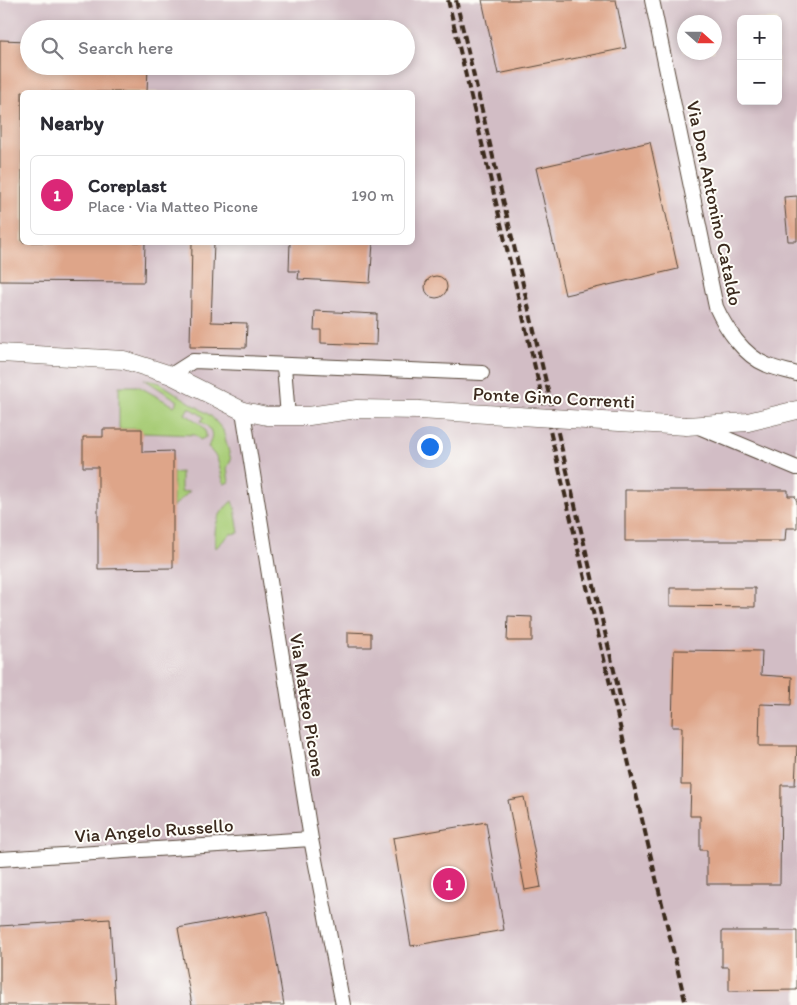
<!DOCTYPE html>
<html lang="en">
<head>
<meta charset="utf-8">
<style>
  :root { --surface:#fff; --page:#f7f7f7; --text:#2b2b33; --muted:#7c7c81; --line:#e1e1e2; --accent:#db2777 }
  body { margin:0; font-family:Itim,sans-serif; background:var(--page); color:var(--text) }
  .controls { position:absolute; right:15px; top:15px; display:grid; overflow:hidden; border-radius:8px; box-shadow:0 2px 8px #0003 }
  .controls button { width:45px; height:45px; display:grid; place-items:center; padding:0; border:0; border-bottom:1px solid var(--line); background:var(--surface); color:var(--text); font:25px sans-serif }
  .compass { position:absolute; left:677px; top:15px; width:45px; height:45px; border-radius:50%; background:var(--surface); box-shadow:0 2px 8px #0003; rotate:111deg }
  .you { position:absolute; left:429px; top:446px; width:18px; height:18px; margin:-12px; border:4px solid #fff; border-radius:50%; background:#1a73e8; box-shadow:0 0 0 8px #1a73e833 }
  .badge { display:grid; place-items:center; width:32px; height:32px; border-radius:50%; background:var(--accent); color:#fff; font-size:16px; font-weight:700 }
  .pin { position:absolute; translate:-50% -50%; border:2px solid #fff; box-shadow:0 1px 5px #0006 }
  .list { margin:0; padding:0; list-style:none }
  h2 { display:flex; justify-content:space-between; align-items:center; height:65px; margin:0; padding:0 20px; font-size:21px }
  h2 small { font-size:16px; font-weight:400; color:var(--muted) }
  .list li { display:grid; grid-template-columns:32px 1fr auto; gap:15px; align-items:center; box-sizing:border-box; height:80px; margin:0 10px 10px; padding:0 10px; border:1px solid var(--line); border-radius:8px }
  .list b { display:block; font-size:19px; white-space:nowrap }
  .list p { margin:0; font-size:16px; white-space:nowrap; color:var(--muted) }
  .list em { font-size:16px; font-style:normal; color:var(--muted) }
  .icon { flex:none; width:28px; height:28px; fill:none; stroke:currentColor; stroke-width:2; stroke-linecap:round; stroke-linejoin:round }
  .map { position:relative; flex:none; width:797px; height:1005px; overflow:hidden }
  .search { position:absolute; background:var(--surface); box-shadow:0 2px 8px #0003; left:20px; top:20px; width:395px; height:55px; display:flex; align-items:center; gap:12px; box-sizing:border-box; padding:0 18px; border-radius:28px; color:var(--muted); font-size:19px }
  .panel { position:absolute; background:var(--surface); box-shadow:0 2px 8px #0003; left:20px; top:90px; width:395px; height:155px; border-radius:8px }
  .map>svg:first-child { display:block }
  .industrial { fill:#d2bdc5; fill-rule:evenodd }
  .green { fill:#a7cc76; stroke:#717b4a }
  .building { fill:#dea589 }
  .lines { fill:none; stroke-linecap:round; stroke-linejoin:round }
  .minor-casing { stroke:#564638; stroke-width:16 }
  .tertiary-casing { stroke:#564638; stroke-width:19 }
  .minor { stroke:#fff; stroke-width:14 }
  .tertiary { stroke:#fff; stroke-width:18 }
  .rail { stroke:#3b2a1e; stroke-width:4; stroke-dasharray:8 4; stroke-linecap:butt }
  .tertiary-bridge-casing { stroke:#564638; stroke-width:19; stroke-linecap:butt }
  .tertiary-bridge { stroke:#fff; stroke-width:18 }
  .labels { text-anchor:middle; stroke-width:4; stroke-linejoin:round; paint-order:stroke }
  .street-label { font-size:19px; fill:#3b2a1e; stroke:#fdfcf7 }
</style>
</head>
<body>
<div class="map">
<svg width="797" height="1005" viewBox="0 0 797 1005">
  <rect width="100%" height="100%" fill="#fdfcf7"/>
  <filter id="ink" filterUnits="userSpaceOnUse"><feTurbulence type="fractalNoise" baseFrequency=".02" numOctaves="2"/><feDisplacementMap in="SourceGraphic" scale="10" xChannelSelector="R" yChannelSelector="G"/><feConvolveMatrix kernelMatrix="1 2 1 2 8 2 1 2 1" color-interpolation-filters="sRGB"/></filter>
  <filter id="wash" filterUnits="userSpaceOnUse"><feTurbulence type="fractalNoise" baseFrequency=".0096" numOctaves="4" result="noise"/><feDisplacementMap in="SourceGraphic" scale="20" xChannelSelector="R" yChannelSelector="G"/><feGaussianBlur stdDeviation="1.12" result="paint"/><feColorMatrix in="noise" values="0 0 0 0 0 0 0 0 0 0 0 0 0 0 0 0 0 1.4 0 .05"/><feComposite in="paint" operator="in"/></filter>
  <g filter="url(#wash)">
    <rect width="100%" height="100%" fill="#f2e5cb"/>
    <path class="industrial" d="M 0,0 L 797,0 L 797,1005 L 0,1005 ZM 741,19 L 778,19 L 778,101 L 741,101 ZM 684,22 L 714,22 L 714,52 L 684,52 ZM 29,29 L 406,29 L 406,66 L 29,66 ZM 22,92 L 412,92 L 412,242 L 22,242 Z"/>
    <path class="green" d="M 144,379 L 160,383 L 211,416 L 223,430 L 231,460 L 227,468 L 229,482 L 224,484 L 217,458 L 208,447 C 214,434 213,430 201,421 L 204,417 L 189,407 L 185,414 C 194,420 207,425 206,437 L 200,440 L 195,435 L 142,433 L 141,429 L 119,429 L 119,386 L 138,386 L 174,406 L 178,401 Z
      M 181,472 L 181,492 L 190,491 L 173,507 L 173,473 Z
      M 232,501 L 235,508 L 239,533 L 230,534 L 216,548 C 213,529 216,514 232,501 Z"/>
    <g id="blocks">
      <path class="building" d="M 482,0 L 616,0 L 626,48 L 498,74 Z
        M 0,40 L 29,41 L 29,66 L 148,66 L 147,92 L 22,92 L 22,242 L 145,242 L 144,282 L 0,281 Z
        M 650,142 L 678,269 L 565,295 L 536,168 Z
        M 797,196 L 797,241 L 788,241 L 784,197 Z
        M 192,242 L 214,242 L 211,322 L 247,323 L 246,348 L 190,347 Z
        M 290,242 L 373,243 L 370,283 L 298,279 L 299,271 L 289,271 Z
        M425 287a11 11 0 1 1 22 0a11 11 0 1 1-22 0Z
        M 315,311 L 377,314 L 376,345 L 321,343 L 321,330 L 314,330 Z
        M 103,429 L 142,429 L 142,452 L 173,451 L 173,568 L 98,569 L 98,467 L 83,467 L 83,437 L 103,437 Z
        M 625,490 L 788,490 L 788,496 L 795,496 L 797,502 L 797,528 L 786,528 L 785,541 L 625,541 Z
        M 670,588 L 755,588 L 755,607 L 670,606 Z
        M 508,616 L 532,617 L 532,641 L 507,641 Z
        M 348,632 L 371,633 L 371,647 L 348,647 Z
        M 674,650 L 762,651 L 761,675 L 792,677 L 791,705 L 760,704 L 759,746 L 797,746 L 795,785 L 781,785 L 780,884 L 707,884 L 707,850 L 700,850 L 700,816 L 690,816 L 691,785 L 681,785 L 682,727 L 672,727 Z
        M 524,797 L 541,887 L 525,890 L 508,800 Z
        M 486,822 L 504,930 L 411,946 L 393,838 Z
        M 268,911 L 284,1005 L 192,1005 L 178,928 Z
        M 110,919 L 115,1005 L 0,1005 L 0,926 Z
        M 722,931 L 797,931 L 797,990 L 729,991 L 729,967 L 722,967 Z"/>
    </g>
  </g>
  <g filter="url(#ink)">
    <use href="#blocks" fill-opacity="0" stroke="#564638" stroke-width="1"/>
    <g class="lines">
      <g class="minor-casing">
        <path id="minor" d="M 652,0 L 716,307 C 726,329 744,356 767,365 C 776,369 787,371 797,374
          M 284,366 L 288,417
          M 171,375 L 193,361 L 482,373
          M 243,411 L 311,839 L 343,1005
          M 699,427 L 797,468
          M 0,859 L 311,839"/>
      </g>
      <g class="tertiary-casing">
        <path id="tertiary" d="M 0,353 L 124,360 L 171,375 L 243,411 L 267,416 L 309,416 L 357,409 L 419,410
          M 686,426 L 748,422 L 797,410"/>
      </g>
      <use href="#minor" class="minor"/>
      <use href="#tertiary" class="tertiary"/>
      <path class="rail" d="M 448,0 L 686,1005
        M 456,0 L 624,713"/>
      <g class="tertiary-bridge-casing">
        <path id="tertiary-bridge" d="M 419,410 L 686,426"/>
      </g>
      <use href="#tertiary-bridge" class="tertiary-bridge"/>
    </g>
  </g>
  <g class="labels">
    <g class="street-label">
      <text transform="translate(715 203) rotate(78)" y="7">Via Don Antonino Cataldo</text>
      <text transform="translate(554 397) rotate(3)" y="7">Ponte Gino Correnti</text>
      <text transform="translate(308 705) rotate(81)" y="7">Via Matteo Picone</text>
      <text transform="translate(154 830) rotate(-4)" y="7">Via Angelo Russello</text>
    </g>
  </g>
</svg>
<div class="controls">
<button>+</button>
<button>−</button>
</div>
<svg class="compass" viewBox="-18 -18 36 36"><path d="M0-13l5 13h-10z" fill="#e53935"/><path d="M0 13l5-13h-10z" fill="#7c7c81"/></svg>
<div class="you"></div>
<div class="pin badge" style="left:449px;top:884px">1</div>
<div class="search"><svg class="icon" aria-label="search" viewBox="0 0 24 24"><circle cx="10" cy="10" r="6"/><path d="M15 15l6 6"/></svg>Search here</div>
<section class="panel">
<h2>Nearby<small></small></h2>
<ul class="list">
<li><span class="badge">1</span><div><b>Coreplast</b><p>Place · Via Matteo Picone</p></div><em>190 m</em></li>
</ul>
</section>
</div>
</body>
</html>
